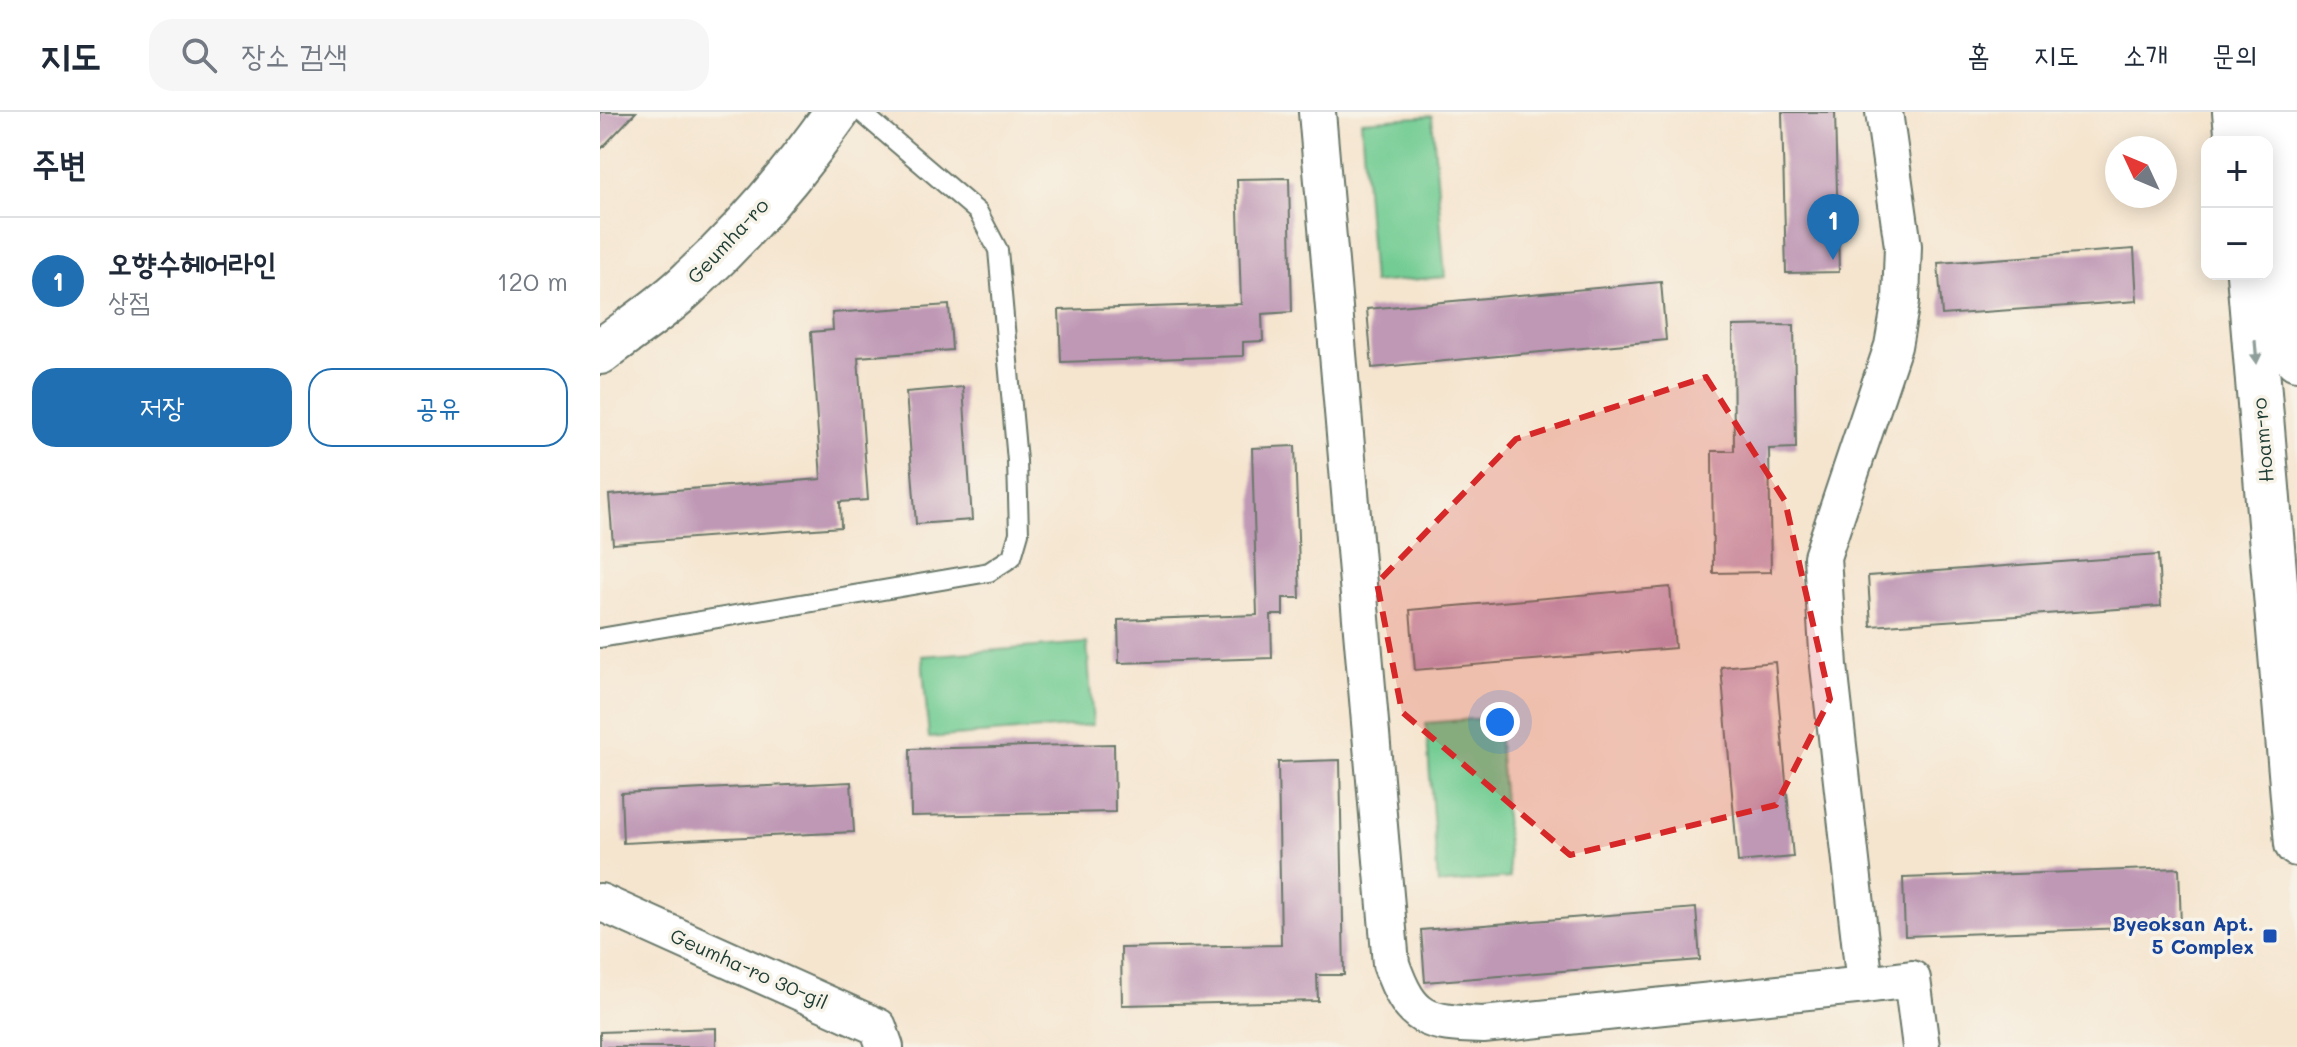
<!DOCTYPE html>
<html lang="ko">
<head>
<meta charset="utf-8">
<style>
  :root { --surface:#fff; --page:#f6f6f7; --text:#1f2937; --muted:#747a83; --line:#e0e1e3; --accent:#1f6fb2 }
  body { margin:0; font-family:Mali,"Poor Story",sans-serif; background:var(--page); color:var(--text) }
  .controls { position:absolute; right:24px; top:24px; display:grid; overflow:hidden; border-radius:16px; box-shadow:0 4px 20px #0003 }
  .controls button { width:72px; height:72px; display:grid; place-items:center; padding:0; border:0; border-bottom:2px solid var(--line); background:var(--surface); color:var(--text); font:40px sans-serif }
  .compass { position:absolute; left:1505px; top:24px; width:72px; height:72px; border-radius:50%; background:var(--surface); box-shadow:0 4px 20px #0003; rotate:314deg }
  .you { position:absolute; left:900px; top:610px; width:28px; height:28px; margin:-20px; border:6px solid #fff; border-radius:50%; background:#1a73e8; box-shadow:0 0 0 12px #1a73e833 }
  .badge { display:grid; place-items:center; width:52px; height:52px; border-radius:50%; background:var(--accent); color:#fff; font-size:26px; font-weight:700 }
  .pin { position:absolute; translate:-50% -66px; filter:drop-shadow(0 2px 4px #0008) }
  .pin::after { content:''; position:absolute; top:42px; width:28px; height:24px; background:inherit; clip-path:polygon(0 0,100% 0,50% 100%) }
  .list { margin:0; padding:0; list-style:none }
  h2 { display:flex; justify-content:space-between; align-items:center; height:104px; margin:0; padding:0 32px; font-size:34px }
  h2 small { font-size:26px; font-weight:400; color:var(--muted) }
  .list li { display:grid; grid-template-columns:52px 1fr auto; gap:24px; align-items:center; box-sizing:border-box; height:128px; padding:0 32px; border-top:2px solid var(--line) }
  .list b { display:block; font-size:30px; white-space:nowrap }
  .list p { margin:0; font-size:26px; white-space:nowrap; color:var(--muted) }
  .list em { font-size:26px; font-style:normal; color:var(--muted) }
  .actions { display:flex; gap:16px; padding:24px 32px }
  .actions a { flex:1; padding:18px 0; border:2px solid var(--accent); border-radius:24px; text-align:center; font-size:28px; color:var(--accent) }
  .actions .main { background:var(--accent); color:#fff }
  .icon { flex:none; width:44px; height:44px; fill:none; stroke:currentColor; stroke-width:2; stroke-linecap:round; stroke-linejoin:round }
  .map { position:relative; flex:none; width:1697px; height:935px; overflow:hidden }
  header { display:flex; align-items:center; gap:48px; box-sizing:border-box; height:112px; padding:0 40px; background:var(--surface); border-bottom:2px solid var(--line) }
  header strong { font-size:38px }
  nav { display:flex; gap:44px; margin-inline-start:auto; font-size:28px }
  .search { width:560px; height:72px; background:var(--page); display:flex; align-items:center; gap:20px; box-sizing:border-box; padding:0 28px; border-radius:24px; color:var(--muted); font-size:30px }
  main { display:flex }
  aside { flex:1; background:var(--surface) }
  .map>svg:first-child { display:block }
  .green { fill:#72cc93; stroke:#488464; stroke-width:2 }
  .building { fill:#bf98b5 }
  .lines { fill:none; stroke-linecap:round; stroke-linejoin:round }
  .lane-casing { stroke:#6a786a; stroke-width:22 }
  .street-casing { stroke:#6a786a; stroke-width:40 }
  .secondary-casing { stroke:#6a786a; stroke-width:48 }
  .lane { stroke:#fff; stroke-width:18 }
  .street { stroke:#fff; stroke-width:36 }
  .secondary { stroke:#fff; stroke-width:44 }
  .oneway { fill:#8f9e9a }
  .marked { fill:#d62828; fill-opacity:0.2; stroke:#d62828; stroke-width:6; stroke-dasharray:16 10; stroke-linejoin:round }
  .transit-dot { fill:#1a4fb4; stroke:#f7f3e8; stroke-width:3 }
  .labels { text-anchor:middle; stroke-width:7; stroke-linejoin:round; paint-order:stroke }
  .street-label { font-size:20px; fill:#1f3d34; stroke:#f7f3e8 }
  .transit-label { font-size:20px; font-weight:bold; fill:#164399; stroke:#f7f3e8; text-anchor:end }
</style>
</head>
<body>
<header>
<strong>지도</strong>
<div class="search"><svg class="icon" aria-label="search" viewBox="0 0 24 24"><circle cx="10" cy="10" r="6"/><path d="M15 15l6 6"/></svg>장소 검색</div>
<nav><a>홈</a><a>지도</a><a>소개</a><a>문의</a></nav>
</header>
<main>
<aside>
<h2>주변<small></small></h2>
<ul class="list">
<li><span class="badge">1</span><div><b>오향수헤어라인</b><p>상점</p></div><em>120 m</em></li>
</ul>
<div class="actions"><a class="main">저장</a><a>공유</a></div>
</aside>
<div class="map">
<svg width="1697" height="935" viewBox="0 0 1697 935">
  <rect width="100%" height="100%" fill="#f7f3e8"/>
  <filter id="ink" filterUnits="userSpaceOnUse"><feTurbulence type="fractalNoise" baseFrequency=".0125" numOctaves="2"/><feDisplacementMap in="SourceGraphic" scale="16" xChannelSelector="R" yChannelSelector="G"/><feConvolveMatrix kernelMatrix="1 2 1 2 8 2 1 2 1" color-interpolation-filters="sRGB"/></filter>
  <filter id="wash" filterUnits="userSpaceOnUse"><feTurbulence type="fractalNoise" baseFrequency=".006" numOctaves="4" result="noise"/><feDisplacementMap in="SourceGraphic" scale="32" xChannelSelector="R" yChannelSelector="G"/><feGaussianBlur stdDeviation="1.8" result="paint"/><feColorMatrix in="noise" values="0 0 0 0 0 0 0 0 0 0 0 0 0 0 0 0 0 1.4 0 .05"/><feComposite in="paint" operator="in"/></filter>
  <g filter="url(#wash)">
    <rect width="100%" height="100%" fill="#f5e5cf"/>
    <path class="green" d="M 832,4 L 845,165 L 773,171 L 761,9 Z
      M 487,531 L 493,613 L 329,626 L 322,544 Z
      M 897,605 L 910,766 L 838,772 L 826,611 Z"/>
    <g id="blocks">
      <path class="building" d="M 0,0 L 36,0 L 0,38 Z
        M 1182,0 L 1235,0 L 1239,160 L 1186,161 Z
        M 689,66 L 692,200 L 662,202 L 663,229 L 643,230 L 643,244 L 461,250 L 459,198 L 641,192 L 637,67 Z
        M 1534,137 L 1537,189 L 1342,203 L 1338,151 Z
        M 1061,170 L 1066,228 L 772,256 L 767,197 Z
        M 349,193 L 352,238 L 258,245 L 268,388 L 240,390 L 241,415 L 13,432 L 9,383 L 221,367 L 211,220 L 233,218 L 232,201 Z
        M 1194,213 L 1196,336 L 1169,337 L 1171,460 L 1113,461 L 1112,339 L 1134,339 L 1133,214 Z
        M 363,275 L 372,408 L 316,412 L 306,280 Z
        M 695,334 L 700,486 L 683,486 L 683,503 L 671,503 L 672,546 L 519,551 L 518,508 L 657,503 L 652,336 Z
        M 1558,443 L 1561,494 L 1271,514 L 1268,464 Z
        M 1070,475 L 1075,536 L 815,558 L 810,498 Z
        M 1175,550 L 1193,745 L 1138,750 L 1121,555 Z
        M 514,632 L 515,700 L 311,704 L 310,637 Z
        M 740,648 L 744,863 L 717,863 L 718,889 L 522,893 L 521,836 L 681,833 L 678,650 Z
        M 251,670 L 254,720 L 23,731 L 21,681 Z
        M 1579,756 L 1581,814 L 1305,824 L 1303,766 Z
        M 1096,796 L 1100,848 L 825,870 L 821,818 Z
        M 116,916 L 116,935 L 0,935 L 0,920 Z"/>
    </g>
  </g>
  <g filter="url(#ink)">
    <use href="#blocks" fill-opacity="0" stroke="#6a786a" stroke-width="2"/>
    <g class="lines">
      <g class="lane-casing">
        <path id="lane" d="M 0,526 L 389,460 L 412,445 L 419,421 L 417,349 L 398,138 L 378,100 L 261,0"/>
      </g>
      <g class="street-casing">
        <path id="street" d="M 717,0 L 791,852 C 811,909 826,911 883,913 L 1265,873 L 1229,554 L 1222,445 L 1293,234 L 1301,189 L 1303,134 L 1284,0
          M 0,790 L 278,915 L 285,935
          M 1265,873 L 1312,867 L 1321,935"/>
      </g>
      <g class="secondary-casing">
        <path id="secondary" d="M 1635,0 L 1638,30
          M 1677,0 L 1697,246
          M 1649,162 L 1697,732
          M 0,240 C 30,217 65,195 92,168 C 146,118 195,60 237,0"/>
      </g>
      <use href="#lane" class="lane"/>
      <use href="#street" class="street"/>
      <use href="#secondary" class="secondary"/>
    </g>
    <defs><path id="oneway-solid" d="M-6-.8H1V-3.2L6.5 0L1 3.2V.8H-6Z" transform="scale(2)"/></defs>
    <use class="oneway" href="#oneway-solid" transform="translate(1656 240) rotate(85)"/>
  </g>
  <path class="marked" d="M 1106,265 L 1185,389 L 1230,587 L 1176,693 L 970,743 L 802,600 L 777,471 L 916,327 Z"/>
  <rect class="transit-dot" x="1662" y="816" width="16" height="16" rx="4"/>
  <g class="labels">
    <g class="street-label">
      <text transform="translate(128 129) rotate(-47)" y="7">Geumha-ro</text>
      <text transform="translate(1663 328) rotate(-95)" y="7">Hoam-ro</text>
      <text transform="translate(149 857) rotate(24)" y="7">Geumha-ro 30-gil</text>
    </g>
    <g class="transit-label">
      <text x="1654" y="819">Byeoksan Apt.<tspan x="1654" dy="23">5 Complex</tspan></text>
    </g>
  </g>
</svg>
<div class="controls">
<button>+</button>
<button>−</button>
</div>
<svg class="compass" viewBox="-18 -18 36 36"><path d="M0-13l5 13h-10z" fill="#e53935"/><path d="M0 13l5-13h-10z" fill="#747a83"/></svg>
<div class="you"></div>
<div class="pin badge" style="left:1233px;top:148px">1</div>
</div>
</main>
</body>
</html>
